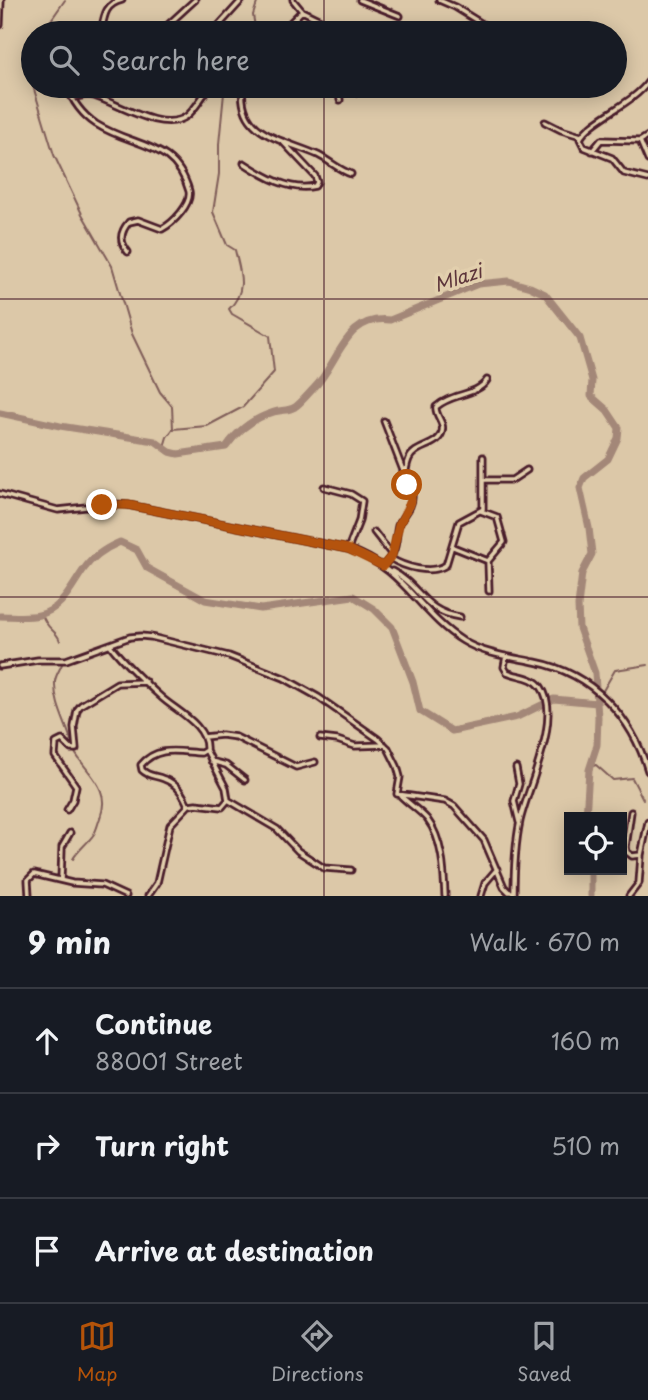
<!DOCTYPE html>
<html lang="en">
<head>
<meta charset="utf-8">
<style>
  :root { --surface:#171b24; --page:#20242c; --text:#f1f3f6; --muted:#9ea1a6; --line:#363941; --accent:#b45309 }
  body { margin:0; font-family:"Playpen Sans",sans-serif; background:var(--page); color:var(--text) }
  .controls { position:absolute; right:21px; bottom:21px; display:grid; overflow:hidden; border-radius:0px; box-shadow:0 4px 18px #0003 }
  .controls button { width:63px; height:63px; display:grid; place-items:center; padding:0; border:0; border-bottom:2px solid var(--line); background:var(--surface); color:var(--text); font:35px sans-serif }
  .stop { position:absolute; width:21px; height:21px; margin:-16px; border:5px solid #b45309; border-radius:50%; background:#fff }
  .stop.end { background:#b45309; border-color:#fff; box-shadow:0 2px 7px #0008 }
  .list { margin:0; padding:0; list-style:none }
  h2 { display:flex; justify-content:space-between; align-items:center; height:91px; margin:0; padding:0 28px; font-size:30px }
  h2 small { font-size:23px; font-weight:400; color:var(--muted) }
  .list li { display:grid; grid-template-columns:46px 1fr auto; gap:21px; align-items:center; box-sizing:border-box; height:105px; padding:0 28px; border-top:2px solid var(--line) }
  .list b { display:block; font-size:26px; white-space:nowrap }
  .list p { margin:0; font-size:23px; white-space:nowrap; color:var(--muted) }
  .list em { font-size:23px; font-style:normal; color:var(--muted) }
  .icon { flex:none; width:38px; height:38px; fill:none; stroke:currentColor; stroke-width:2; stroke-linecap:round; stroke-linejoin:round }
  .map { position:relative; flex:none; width:648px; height:896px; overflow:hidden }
  .search { position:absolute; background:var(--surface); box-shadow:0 4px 18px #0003; left:21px; right:21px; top:21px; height:77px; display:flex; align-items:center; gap:18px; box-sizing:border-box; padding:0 24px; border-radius:38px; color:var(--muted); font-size:26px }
  .sheet { height:406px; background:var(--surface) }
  nav { display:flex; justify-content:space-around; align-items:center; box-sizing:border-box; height:98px; border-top:2px solid var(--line); background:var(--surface); font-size:19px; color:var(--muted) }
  nav a { display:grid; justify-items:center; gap:4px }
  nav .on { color:var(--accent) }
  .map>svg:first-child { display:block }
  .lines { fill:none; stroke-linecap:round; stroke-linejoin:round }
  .stream { stroke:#7f5d59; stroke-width:2 }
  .river { stroke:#a38778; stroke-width:7 }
  .minor-casing { stroke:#4a1f2b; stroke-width:9 }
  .minor { stroke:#e2cfad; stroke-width:3.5 }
  .route { stroke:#b45309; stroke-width:9 }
  .grid { fill:none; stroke:#4a1f2b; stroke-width:2; stroke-opacity:0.55 }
  .labels { text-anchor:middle; stroke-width:7; stroke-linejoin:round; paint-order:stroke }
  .water-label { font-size:19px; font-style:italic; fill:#5c343a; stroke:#e2cfad }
</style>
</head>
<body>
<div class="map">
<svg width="648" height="896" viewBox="0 0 648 896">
  <rect width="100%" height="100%" fill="#dcc8a8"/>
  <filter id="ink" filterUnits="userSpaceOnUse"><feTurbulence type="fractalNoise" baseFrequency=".0143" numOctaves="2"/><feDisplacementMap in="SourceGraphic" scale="14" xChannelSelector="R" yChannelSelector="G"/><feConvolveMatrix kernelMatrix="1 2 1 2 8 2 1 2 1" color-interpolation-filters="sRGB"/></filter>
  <g filter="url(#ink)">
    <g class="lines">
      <path class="stream" d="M 42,33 L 65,0
        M 256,33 L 253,15 L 258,0
        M 33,56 L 30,65 L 33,84
        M 33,86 L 54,155 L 82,214 L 112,266 L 132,334 L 160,392 L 172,406 L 173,429 L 167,437 L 164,447
        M 173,429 L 207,426 L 243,407 L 274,372 L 270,336 L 232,314 L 229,309 C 248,290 240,272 235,250 L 227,245 L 213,212 L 219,174 L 219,144 L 224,93 L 231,86
        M 42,614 C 47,631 56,629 60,641
        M 63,661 C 61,669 55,675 55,682 C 54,705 68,726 73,747
        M 597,701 L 615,670 L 648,665
        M 590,767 L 596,765 L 613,780 L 632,778 L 643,799
        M 73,859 C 78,850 88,843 94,834 C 97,829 98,823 100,818 C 112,788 87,774 74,751"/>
      <path class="river" d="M 0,413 L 60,426 L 155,441 L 170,452 L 178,454 L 226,447 C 238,430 254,418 274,412 C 281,410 289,411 295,407 C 302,402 308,394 314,388 C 339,363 345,314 390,320 L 478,284 L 509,281 L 530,287 L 545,294 L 580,338 L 592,380 L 591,396 L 607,410 L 619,428 L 618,438 L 608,459 L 584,478 L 580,488 L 589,528 L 592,554 L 582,573 L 578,606 L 579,628 L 595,673 L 598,717 L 597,745 L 589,770 L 586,817
        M 0,616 C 13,616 26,618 39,615 C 63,609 71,587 84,569 C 93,556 106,548 120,542 L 137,550 L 147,568 L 205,600 L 261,609 L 353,596 L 374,609 L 392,627 L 413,682 L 420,711 L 452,731 L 517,717 L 554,699 L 597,703
        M 591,896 L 591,870"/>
      <g class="minor-casing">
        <path id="minor" d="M 293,0 L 302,11 L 347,33
          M 360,0 L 400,16
          M 439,0 L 455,7 L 484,25
          M 0,25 L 1,0
          M 90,33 L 104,33
          M 101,33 C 104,18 104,4 122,0
          M 159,33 L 195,0
          M 212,33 L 242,0
          M 296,33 L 289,24 L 302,11
          M 648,82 C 633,104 589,120 580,139 L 584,147 L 612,158 L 624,173 L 648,179
          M 68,86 C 71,101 84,116 96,124 C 134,148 175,141 189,191 C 192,204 173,223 162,229 L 138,220 L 129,222 C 120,232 119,242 128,252
          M 243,86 C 237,135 282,139 318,155 C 330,161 339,170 351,174
          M 72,98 C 79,96 87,94 94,96 C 117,103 163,134 187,116 C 197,108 202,95 211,86
          M 340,100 L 339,93 L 470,86 L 493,93 L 515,86
          M 545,122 L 561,130 L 581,136
          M 648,136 L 640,141 L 648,160
          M 592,151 L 601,140 L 640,141
          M 244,163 C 264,176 290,192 315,186 L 317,182 L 315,176 L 283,142
          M 384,421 L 404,473 L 406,475
          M 484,480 L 512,480 L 527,470
          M 324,487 L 351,494 L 362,501 L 359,521 L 348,549
          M 0,494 L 58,510 L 114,504 L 128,505 L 348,549 C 405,568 418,613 463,641 C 484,654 511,657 535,662 C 592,673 632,717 648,771
          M 481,511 L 497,517 L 504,542 L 488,561 L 489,591
          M 374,532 L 392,555
          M 453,547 L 488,561
          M 390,558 C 404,567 431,575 446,565 L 459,522 L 483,509 L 483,457
          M 383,566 C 387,562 391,557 393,552 C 397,544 396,534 398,526 C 402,516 413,507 412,496 C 411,481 401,480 409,459 C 415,445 438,447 442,432 C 445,422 435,416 436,407 C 451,393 477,396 487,380
          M 392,571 C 421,586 423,612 460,617
          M 110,645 C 125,664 143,681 161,697 C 176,711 208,725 206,750 L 201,753 C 179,752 158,745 141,765 L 142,770 C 149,777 155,775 164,779 C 176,783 184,795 188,806 L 170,825 L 157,883 L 148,896
          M 506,656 L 504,667 L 507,672 C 518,677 533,676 541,687 C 563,717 527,789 520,821 C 515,845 514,872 514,896
          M 0,666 L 38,660 L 66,660 L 130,637 L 141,636 L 151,637 L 229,656 L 284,678 L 318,697 L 378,739 L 388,748 L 397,766 L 400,777 L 397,794 L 445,801 L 454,806 L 484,840 L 504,887 L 509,892 L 514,892
          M 204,737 L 222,735 L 236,737 L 296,767 L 315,762
          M 320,738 L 337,740 L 355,746 L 385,745
          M 206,750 L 226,788 L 228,800 L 277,829 L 298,851 L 324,868 L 351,870
          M 211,761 L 226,765 L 245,780
          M 516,768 L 519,784 L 514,801 L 519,822
          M 401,796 C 409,804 419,810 427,819 C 443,840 444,871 445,896
          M 189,805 L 196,804 L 222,807 L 228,800
          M 67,810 L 73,800 L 76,786 L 55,756 L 56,743 L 62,740 L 71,749 L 76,749 L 74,727 L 77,710 L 81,705 L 117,683 L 146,682
          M 631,812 L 626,847 L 627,852 L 632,856 L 641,855 L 648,822
          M 61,880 L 62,847 L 70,833
          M 29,896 L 28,880 L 34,874 L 72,883 L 102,885 L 126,896
          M 481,896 L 485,883 L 497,869
          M 629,896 L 639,883 L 641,856"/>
      </g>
      <use href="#minor" class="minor"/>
    </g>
  </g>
  <g class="lines" filter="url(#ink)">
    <path class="route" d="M 102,505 L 128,505 L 348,549 L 383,566 L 392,555 L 399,525 L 411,501 L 411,492 L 407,485"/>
  </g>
  <path class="grid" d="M 324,0 L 324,33M 324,86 L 324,896M 0,299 L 648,299M 0,597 L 648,597"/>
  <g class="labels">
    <g class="water-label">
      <text transform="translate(458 278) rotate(-18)" y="7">Mlazi</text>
    </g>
  </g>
</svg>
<div class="controls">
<button><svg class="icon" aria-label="locate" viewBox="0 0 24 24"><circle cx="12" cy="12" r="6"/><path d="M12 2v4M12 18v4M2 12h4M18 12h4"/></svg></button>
</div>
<div class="stop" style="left:407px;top:485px"></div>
<div class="stop end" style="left:102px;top:505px"></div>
<div class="search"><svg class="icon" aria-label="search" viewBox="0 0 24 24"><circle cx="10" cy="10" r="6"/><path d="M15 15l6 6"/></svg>Search here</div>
</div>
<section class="sheet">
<h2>9 min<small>Walk · 670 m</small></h2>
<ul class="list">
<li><svg class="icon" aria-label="ahead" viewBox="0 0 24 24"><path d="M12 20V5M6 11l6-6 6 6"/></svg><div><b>Continue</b><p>88001 Street</p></div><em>160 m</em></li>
<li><svg class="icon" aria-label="right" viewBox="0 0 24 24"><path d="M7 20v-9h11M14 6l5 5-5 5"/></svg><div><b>Turn right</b></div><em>510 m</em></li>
<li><svg class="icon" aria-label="arrive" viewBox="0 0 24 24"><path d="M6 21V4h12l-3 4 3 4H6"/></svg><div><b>Arrive at destination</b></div></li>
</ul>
</section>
<nav>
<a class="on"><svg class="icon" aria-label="map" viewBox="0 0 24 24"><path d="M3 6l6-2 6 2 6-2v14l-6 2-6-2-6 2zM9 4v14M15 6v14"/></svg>Map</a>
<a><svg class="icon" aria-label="directions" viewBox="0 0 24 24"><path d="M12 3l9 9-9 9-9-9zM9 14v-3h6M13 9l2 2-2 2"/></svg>Directions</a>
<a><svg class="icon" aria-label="saved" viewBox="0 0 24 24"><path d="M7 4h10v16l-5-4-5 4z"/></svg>Saved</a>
</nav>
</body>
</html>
